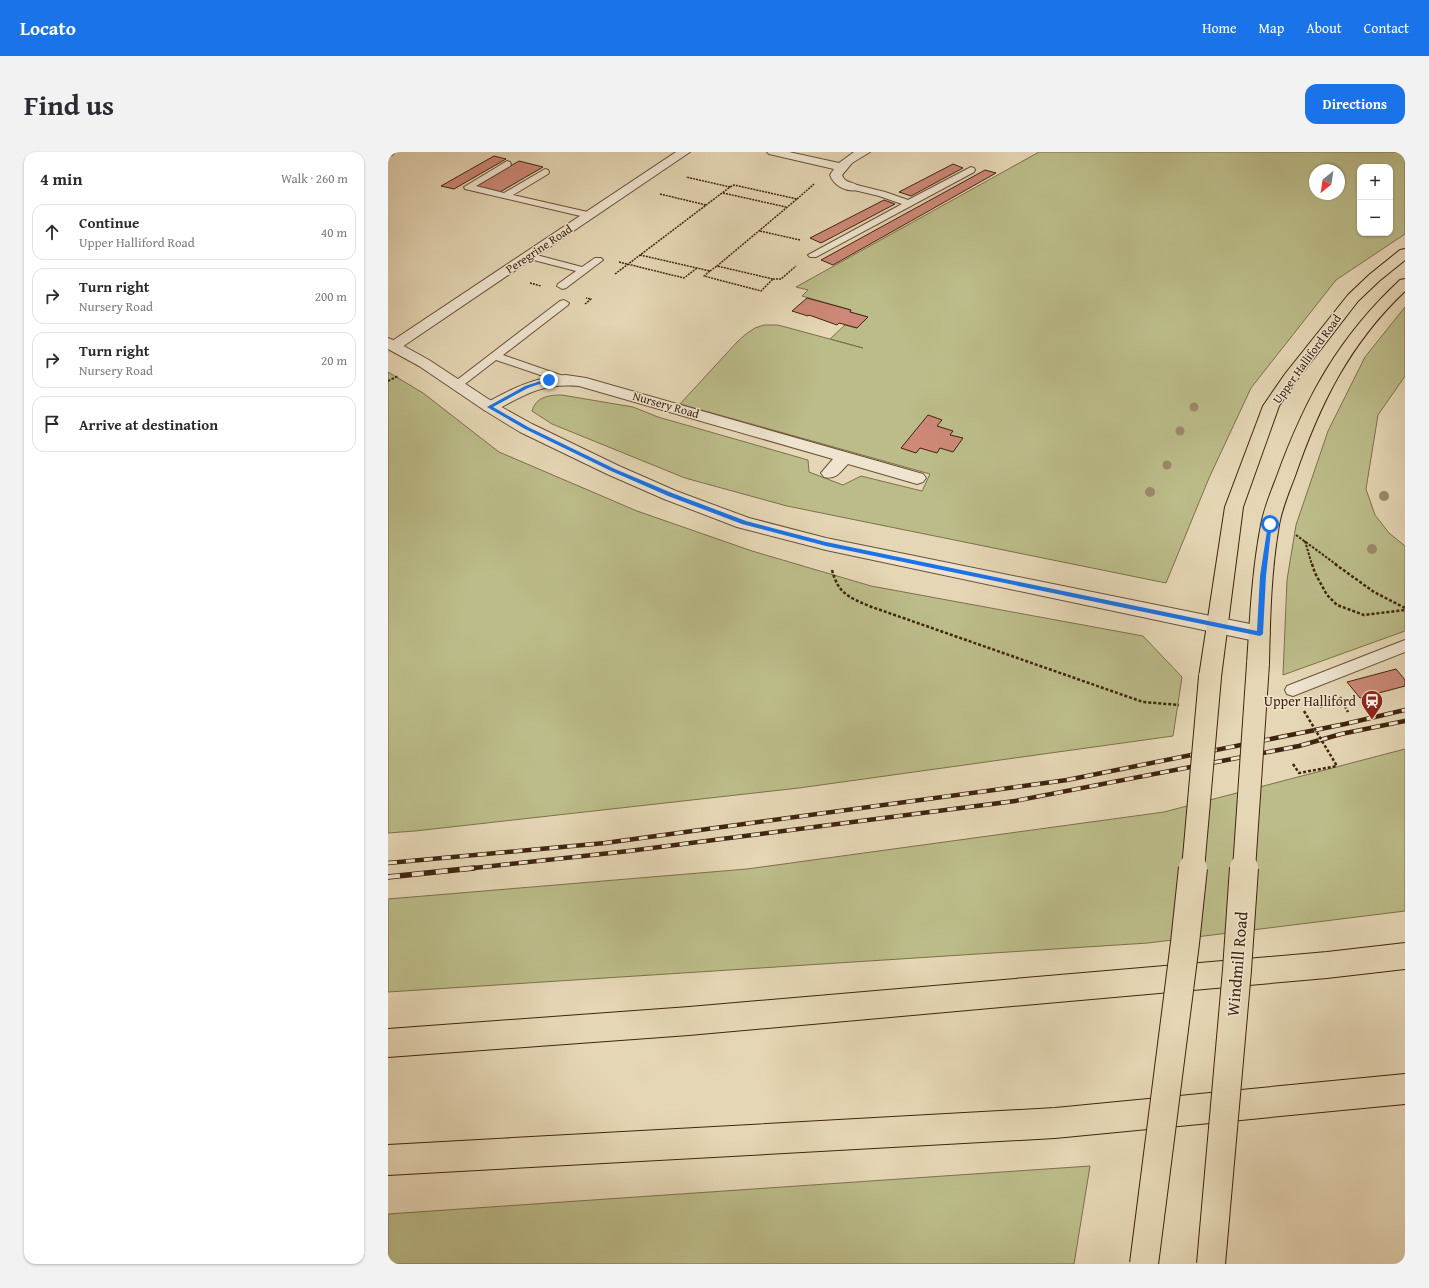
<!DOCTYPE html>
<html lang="en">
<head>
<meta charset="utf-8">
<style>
  :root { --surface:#fff; --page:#f2f2f3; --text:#2b2b33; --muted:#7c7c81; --line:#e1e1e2; --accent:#1a73e8 }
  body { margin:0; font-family:"Gentium Book Plus",serif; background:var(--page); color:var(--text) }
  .controls { position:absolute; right:12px; top:12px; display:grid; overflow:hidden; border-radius:8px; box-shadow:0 1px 3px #0004 }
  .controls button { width:36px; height:36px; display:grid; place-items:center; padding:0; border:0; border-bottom:1px solid var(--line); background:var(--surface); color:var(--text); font:20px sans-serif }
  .compass { position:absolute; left:921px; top:12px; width:36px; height:36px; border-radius:50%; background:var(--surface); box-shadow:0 1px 3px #0004; rotate:210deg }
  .stop { position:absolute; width:12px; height:12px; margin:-9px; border:3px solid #1a73e8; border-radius:50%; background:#fff }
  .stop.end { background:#1a73e8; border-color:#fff; box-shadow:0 1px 4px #0008 }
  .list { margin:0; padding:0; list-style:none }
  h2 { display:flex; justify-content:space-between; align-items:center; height:52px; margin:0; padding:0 16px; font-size:17px }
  h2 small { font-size:13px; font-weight:400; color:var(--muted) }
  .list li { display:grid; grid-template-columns:26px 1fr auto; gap:12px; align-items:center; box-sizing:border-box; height:56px; margin:0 8px 8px; padding:0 8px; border:1px solid var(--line); border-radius:12px }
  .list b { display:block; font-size:15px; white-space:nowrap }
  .list p { margin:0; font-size:13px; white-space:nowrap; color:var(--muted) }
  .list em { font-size:13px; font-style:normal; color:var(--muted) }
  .icon { flex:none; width:22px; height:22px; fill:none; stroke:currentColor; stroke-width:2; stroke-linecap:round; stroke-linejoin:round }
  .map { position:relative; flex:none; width:1017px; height:1112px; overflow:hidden; border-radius:12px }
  header { display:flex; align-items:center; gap:24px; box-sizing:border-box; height:56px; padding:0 20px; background:var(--accent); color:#fff }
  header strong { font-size:19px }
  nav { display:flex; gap:22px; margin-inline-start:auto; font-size:14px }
  .intro { display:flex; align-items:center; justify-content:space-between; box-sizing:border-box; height:96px; padding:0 24px }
  h1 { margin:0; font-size:28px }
  .button { padding:10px 18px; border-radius:12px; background:var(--accent); color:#fff; font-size:14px; font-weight:700 }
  main { display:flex; gap:24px; padding:0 24px }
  aside { flex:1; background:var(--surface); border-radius:12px; box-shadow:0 1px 3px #0004 }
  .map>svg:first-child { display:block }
  .green { fill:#bbbc89; stroke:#7e704b; fill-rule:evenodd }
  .building { fill:#cd8877; stroke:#41240d }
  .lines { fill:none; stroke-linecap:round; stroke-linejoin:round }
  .service-casing { stroke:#6a5037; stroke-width:2 }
  .minor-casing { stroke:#6a5037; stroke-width:2 }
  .tertiary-casing { stroke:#6a5037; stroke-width:2 }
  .primary-casing { stroke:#41240d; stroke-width:2 }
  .motorway-casing { stroke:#41240d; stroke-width:2 }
  .path-far2 { stroke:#41240d; stroke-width:1.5; stroke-dasharray:2 1; stroke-linecap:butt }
  .path-far1 { stroke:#41240d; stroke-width:2; stroke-dasharray:2.5 1.5; stroke-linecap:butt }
  .path { stroke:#41240d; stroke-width:2.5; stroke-dasharray:3 2; stroke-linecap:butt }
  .service { fill:#eee4cf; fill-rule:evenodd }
  .minor { fill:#eee4cf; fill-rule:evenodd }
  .tertiary { fill:#eee4cf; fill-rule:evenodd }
  .primary { fill:#e5d6b5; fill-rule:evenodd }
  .motorway { fill:#e5d6b5; fill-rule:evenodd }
  .rail-far1-casing { stroke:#41240d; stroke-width:4.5 }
  .rail-casing { stroke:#41240d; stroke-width:5.5 }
  .rail-far1 { stroke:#eee4cf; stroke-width:3; stroke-dasharray:9; stroke-linecap:butt }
  .rail { stroke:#eee4cf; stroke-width:4; stroke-dasharray:12; stroke-linecap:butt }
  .primary-bridge-far1-casing { stroke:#41240d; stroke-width:24; stroke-linecap:butt }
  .primary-bridge-casing { stroke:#41240d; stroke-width:30; stroke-linecap:butt }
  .path-bridge { stroke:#41240d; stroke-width:2.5; stroke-dasharray:3 2; stroke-linecap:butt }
  .primary-bridge-far1 { stroke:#e5d6b5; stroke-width:22 }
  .primary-bridge { stroke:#e5d6b5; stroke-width:28 }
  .tree { fill:#9c896a }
  .route { fill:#1a73e8 }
  .labels { text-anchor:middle; stroke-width:3; stroke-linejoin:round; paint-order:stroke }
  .far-street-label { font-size:12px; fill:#41240d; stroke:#eee4cf }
  .poi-label { font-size:14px; fill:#41240d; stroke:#eee4cf; text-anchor:end }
  .near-street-label { font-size:17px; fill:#41240d; stroke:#eee4cf }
</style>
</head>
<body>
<header>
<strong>Locato</strong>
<nav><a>Home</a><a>Map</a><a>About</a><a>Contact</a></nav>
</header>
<div class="intro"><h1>Find us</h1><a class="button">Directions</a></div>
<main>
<aside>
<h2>4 min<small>Walk · 260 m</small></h2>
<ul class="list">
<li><svg class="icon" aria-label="ahead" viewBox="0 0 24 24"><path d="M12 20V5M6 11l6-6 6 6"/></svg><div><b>Continue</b><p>Upper Halliford Road</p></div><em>40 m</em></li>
<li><svg class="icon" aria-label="right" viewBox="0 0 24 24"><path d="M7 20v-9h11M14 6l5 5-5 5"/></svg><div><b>Turn right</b><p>Nursery Road</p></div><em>200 m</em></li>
<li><svg class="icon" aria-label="right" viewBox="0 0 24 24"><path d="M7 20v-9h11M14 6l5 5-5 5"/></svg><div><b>Turn right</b><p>Nursery Road</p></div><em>20 m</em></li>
<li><svg class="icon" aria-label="arrive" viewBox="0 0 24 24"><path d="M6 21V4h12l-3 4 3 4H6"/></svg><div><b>Arrive at destination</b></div></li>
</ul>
</aside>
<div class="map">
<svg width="1017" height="1112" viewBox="0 0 1017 1112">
  <rect width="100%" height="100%" fill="#e5d6b5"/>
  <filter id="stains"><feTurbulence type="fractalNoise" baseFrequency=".005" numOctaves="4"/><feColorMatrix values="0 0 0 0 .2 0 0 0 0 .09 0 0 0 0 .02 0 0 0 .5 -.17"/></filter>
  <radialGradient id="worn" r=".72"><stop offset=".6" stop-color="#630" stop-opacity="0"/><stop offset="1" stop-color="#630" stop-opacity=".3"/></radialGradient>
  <path class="green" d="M 651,0 L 1017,0 L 1017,82 L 948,128 L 863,236 L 821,326 L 778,431 L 399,354 L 297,326 L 164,272 L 144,259 C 148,245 160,243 174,243 L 245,255 L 270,265 L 420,308 L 421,320 L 455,333 L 473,324 L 534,339 L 542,322 L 292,252 L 350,189 L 358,182 L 367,176 L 376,173 L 390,173 L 475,196 L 442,187 L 457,173 L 469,176 L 480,165 L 462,160 L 463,158 L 414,144 L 420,138 L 408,135 ZM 972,15 L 1002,15 L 1002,81 L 972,81 ZM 927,18 L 951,18 L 951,42 L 927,42 Z
    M 1017,155 L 1017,224 L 990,263 L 978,337 L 987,363 L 1001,381 L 1017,394 L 1017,479 L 895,523 L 899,428 L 908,373 L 940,279 L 977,205 Z
    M 0,220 L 35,241 L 111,300 L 249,359 L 364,399 L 483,434 L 755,484 L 794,525 L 785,584 L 411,636 L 27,679 L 0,681 Z
    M 1017,597 L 1017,759 L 760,791 L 0,840 L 0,747 L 359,717 L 776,660 Z
    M 702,1014 L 686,1112 L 0,1112 L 0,1062 Z"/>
  <path class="building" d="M 106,4 L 118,7 L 66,37 L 53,34 Z
    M 131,9 L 155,15 L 112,40 L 89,34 Z
    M 565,12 L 575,16 L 523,44 L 511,40 Z
    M 597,18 L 608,21 L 445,113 L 433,108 Z
    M 496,48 L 507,52 L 433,91 L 422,86 Z
    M 419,146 L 463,158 L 462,160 L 480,165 L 469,176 L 451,171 L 449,173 L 421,163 L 420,164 L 404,159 Z
    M 540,263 L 554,268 L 549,274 L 565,279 L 562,283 L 575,286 L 565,300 L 552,296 L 549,301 L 532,296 L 528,301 L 513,296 Z
    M 1008,517 L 1017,528 L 1017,534 L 972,546 L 959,530 Z"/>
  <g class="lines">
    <g class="service-casing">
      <path id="service" d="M 119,9 L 122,10 L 123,12 L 122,14 L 88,34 L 116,41 L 157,17 L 160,18 L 161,20 L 160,22 L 125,43 L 204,61 L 206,63 L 201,66 L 77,37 L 76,35 Z
        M 583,15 L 586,16 L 587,18 L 586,20 L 428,105 L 422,105 L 420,103 L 514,52 L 491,44 L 462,37 L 461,35 L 462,33 L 465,32 L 497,40 L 520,48 Z
        M 141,101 L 194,115 L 207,106 L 213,106 L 215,108 L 178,136 L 174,137 L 169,134 L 170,132 L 188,119 L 138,106 L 136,104 L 138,102 Z
        M 176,148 L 181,151 L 180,153 L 115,203 L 178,225 L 180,227 L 178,229 L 170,229 L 108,208 L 73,235 L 65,235 L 63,233 L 65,231 L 172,149 Z
        M 1017,488 L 1017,500 L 905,544 L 899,542 L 897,538 L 899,534 Z"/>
    </g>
    <g class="minor-casing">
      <path id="minor" d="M 0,0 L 7,0 L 4,3 L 0,4 Z
        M 288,0 L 302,0 L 11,197 L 6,199 L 0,196 L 1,191 Z
        M 379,0 L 401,0 L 451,11 L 466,0 L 482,0 L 464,11 L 454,23 C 457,32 466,29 471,35 L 469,38 C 458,40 446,34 442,23 L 446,17 L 381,2 Z
        M 178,223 L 198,226 L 535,322 L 538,326 L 535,330 L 529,332 L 460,312 C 452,320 448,328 436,325 L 433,321 L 445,307 L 191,234 C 155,231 138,242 108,258 L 102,260 L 96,258 L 94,255 L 96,252 C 123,237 147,225 178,223 Z"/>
    </g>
    <g class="tertiary-casing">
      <path id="tertiary" d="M 0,186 L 5,188 L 41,208 L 108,252 L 144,272 L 231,314 L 288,339 L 361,366 L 438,386 L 872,474 L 879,477 L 882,482 L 879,487 L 872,490 L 438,398 L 349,375 L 276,347 L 219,322 L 132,280 L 96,258 L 31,214 L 0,197 Z"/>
    </g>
    <g class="primary-casing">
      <path id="primary" d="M 1017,97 L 1017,108 L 991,129 L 970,149 L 909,228 L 891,254 L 855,355 L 833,525 L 830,531 L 822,533 L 814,531 L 811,525 L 837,355 L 875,254 L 897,222 L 960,143 L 981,123 L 1012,98 Z
        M 1017,127 L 1017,139 C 961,192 932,252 907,324 C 901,340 894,356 891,373 C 883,419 882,466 881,512 L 877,518 L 870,520 L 863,518 L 859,512 C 862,466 864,419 873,373 C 876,356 883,340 889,324 C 918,245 950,186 1012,128 Z"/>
    </g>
    <g class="motorway-casing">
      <path id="motorway" d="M 1017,791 L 1017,817 L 939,826 L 301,883 L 0,905 L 0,877 L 301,855 L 939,800 Z
        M 1017,922 L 1017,952 L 667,986 L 0,1023 L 0,993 L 667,956 Z"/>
    </g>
    <path class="path-far2" d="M 1010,0 L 1017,3
      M 335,41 L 398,55
      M 272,42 L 318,53
      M 409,47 L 426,32
      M 372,79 L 412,88
      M 252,103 L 322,119 L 316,124 L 373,139 L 385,127 L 329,114 L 409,47 L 346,33 L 342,35
      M 231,110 L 296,126 L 309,116
      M 322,119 L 329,114
      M 227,122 L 342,35 L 298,25
      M 385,127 L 393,127 L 408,114
      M 142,131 L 153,134
      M 197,152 L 203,147 L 198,146"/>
    <path class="path-far1" d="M 0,229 L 10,224
      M 908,383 L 949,413
      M 917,389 L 924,413"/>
    <path class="path" d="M 924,412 L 927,421 L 939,443 L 949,453 L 976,463 L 1017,458
      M 947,412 L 986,440 L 1017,456
      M 444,418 C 450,441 460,445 481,454 L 755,550 L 791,553
      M 952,545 L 960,560
      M 932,555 L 953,550
      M 905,612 L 911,621 L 949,614"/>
    <use href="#service" class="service"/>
    <use href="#minor" class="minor"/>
    <use href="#tertiary" class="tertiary"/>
    <use href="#primary" class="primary"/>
    <use href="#motorway" class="motorway"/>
    <g class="rail-far1-casing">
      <path id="rail-far1" d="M 0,711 L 217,691 L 679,628 L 957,572 L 1017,558
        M 77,717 L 241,699 L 627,649 L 911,594 L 953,582 L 1017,569"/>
    </g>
    <g class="rail-casing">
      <path id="rail" d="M 0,725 L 86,716"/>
    </g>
    <use href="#rail-far1" class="rail-far1"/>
    <use href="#rail" class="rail"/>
    <g class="primary-bridge-far1-casing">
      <path id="primary-bridge-far1" d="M 805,717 L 822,525
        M 856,717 L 870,512"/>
    </g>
    <g class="primary-bridge-casing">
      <path id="primary-bridge" d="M 756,1112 L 797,791 L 805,716
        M 823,1112 L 849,818 L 856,716"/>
    </g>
    <path class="path-bridge" d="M 916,559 L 949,614"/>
    <use href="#primary-bridge-far1" class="primary-bridge-far1"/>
    <use href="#primary-bridge" class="primary-bridge"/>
  </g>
  <g class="tree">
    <circle cx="806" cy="255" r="4.5"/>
    <circle cx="792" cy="279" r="4.5"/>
    <circle cx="779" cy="313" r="4.5"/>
    <circle cx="762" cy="340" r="5"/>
    <circle cx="996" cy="344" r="5"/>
    <circle cx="984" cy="397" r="5"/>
  </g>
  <path class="route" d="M 159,227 L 163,228 L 140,236 L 105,255 L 140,275 L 227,317 L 284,341 L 358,369 L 438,390 L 869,479 L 872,424 L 880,372 L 884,370 L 878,424 L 875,482 L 872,484 L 438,394 L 354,372 L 280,344 L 223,319 L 137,277 L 99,255 L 137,234 Z"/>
  <defs>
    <g id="station-pin" transform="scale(1.15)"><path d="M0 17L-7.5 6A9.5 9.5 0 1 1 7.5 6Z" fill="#8f2418" stroke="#eee4cf"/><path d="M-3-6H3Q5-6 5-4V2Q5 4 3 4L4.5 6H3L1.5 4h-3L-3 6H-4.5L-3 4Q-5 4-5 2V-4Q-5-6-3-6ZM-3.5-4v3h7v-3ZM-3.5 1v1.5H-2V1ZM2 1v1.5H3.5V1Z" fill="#fff"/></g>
  </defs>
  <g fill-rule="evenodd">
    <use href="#station-pin" x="984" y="549"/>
  </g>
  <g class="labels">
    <g class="far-street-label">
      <text transform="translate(151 97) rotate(-34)" y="4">Peregrine Road</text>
      <text transform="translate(919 207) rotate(-54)" y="4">Upper Halliford Road</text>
      <text transform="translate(278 253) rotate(16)" y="4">Nursery Road</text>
    </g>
    <g class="poi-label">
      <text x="968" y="554">Upper Halliford</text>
    </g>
    <g class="near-street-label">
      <text transform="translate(849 812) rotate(-85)" y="6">Windmill Road</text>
    </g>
  </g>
  <rect width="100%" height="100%" filter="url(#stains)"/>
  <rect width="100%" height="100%" fill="url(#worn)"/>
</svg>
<div class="controls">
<button>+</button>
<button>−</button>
</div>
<svg class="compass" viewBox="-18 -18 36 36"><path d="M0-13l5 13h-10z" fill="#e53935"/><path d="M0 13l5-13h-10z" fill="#7c7c81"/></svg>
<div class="stop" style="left:882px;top:372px"></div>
<div class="stop end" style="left:161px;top:228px"></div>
</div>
</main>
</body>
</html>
